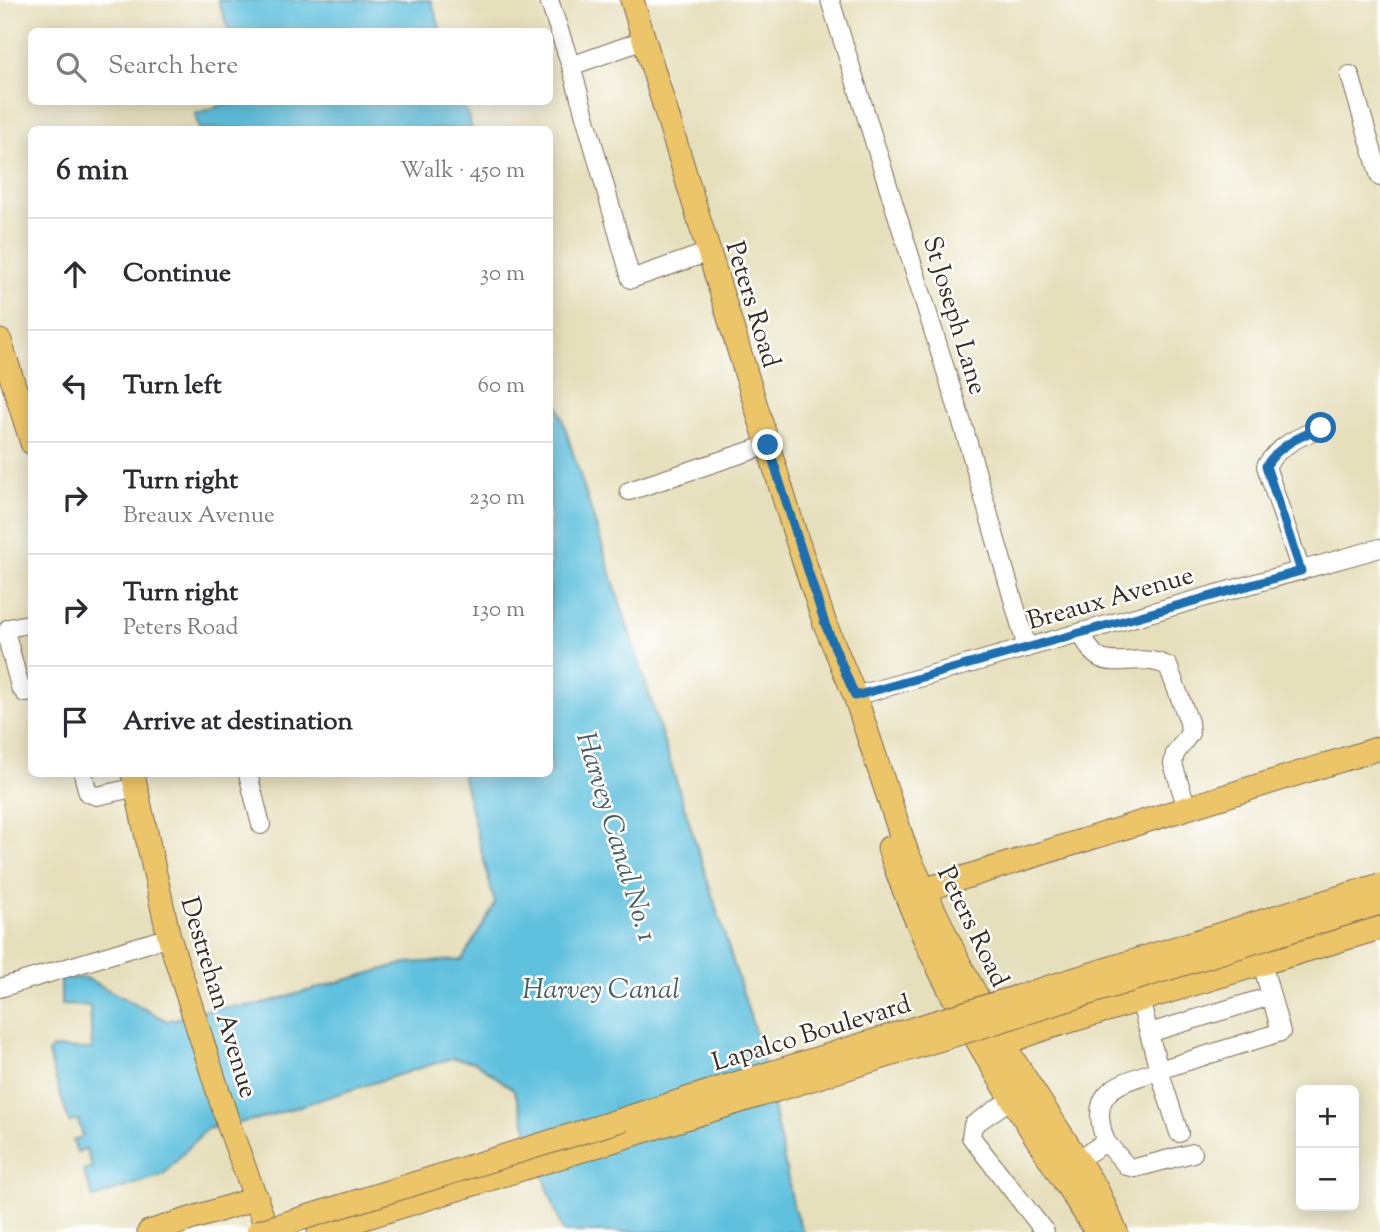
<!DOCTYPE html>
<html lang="en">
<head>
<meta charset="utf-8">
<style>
  :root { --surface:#fff; --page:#f2f2f3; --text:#2b2b33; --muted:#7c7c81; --line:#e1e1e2 }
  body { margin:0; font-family:"Sorts Mill Goudy",serif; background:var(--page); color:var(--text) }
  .controls { position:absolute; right:21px; bottom:21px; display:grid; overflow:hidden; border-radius:10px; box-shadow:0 4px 18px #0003 }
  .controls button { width:63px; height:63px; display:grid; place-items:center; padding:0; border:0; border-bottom:2px solid var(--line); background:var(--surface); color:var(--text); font:35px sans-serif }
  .stop { position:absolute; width:21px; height:21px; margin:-16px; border:5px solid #1f6fb2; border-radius:50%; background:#fff }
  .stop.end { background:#1f6fb2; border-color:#fff; box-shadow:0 2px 7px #0008 }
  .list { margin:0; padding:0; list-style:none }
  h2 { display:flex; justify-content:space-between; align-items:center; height:91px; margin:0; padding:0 28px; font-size:30px }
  h2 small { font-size:23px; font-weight:400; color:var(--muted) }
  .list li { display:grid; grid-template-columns:46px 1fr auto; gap:21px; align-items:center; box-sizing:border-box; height:112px; padding:0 28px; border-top:2px solid var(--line) }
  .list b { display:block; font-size:26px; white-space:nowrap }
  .list p { margin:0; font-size:23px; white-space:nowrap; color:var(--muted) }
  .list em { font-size:23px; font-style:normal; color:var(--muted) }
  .icon { flex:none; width:38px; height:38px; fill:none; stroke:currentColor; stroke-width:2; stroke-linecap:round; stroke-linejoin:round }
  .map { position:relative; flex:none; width:1380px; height:1232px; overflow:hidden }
  .search { position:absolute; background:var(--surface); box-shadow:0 4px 18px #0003; left:28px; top:28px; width:525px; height:77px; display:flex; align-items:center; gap:18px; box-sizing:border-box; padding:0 24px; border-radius:10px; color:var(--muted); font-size:26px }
  .panel { position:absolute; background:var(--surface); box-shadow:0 4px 18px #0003; left:28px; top:126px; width:525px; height:651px; border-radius:10px }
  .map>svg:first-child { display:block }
  .water { fill:#60c1de; stroke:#4e767e; stroke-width:2 }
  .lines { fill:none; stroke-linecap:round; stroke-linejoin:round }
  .minor-casing { stroke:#776955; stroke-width:20 }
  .major-casing { stroke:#776955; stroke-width:25 }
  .minor { stroke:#fff; stroke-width:18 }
  .major { stroke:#edc569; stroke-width:23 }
  .major-bridge-casing { stroke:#776955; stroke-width:25; stroke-linecap:butt }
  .major-bridge { stroke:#edc569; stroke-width:23 }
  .route { stroke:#1f6fb2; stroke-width:9 }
  .labels { text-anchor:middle; stroke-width:5; stroke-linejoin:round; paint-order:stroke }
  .street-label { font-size:26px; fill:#3b2a1e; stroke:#fff }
  .water-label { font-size:28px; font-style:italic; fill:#485f61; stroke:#fff }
</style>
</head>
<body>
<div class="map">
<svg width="1380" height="1232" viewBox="0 0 1380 1232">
  <rect width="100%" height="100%" fill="#fff"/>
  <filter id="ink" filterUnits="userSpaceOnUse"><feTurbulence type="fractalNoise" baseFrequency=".0143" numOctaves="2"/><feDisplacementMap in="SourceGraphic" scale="14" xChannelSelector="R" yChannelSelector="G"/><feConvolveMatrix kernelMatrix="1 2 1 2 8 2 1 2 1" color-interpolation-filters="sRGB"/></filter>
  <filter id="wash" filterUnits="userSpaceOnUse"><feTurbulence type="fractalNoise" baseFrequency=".00686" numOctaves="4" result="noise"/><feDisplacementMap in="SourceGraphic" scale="28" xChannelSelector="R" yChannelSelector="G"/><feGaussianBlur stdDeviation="1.57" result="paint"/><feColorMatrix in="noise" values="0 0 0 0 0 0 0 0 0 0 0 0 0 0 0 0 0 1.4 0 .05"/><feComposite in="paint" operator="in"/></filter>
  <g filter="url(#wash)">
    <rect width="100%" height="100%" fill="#e6dfbb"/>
    <path class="water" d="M 218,0 L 431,0 L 441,31 L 229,31 Z
      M 232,102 L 463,102 L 472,129 L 199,129 L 195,114 Z
      M 550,380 L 763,1057 L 794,1209 L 803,1232 L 563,1232 L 514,1090 L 475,1062 L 452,1058 L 259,1119 L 206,1129 L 163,1175 L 93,1198 L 83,1170 L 92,1167 L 86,1149 L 77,1152 L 73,1140 L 83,1136 L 78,1120 L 69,1122 L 48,1053 L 53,1048 L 92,1049 L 90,1006 L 61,1005 L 61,977 L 88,979 L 167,1021 L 215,1008 L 257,1005 L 406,963 L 462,960 L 495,904 L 462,774 L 550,774 Z"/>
  </g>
  <g filter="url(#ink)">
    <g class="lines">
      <g class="minor-casing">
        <path id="minor" d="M 549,0 L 571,66 L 644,40
          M 830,0 L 964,429 L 1027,648
          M 571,66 L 631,279 L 709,252
          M 1350,75 L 1380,177
          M 629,491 L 768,445
          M 1301,571 L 1266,466 C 1278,446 1300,436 1321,428
          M 32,623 L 9,628 L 6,634 L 20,687 L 25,693 L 32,692
          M 1082,632 C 1099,683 1129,648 1168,666 L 1189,722 L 1190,733 L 1175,754 L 1173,764 L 1187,808
          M 855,696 L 1380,548
          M 83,774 L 88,793 L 97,796 L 137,787
          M 248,774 L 261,825
          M 0,988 L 169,937
          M 1140,1000 L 1159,1070 L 1281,1032 L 1262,963
          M 1149,1033 L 1271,996
          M 1013,1098 L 973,1125 L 971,1137 L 1045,1232
          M 1106,1142 C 1086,1089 1118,1084 1159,1070 L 1179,1133
          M 1077,1160 L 1106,1142 L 1127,1166 L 1135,1168 L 1193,1153"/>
      </g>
      <g class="major-casing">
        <path id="major" d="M 632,0 L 796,537 L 825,624 L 855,696 L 907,853 L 960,965 L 998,1036 L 1097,1190 L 1116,1232
          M 0,341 L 32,443
          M 133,774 L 169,937 L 230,1129 L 268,1232
          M 889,848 C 934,986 1019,1111 1097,1232
          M 911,894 L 1380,748
          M 990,1049 L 1043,1029 L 1380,928
          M 624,1119 L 725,1087
          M 149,1232 L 257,1198
          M 319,1232 L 731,1104"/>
      </g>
      <use href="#minor" class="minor"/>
      <use href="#major" class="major"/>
      <g class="major-bridge-casing">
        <path id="major-bridge" d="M 725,1087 L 1380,885
          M 731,1104 L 1380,903
          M 258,1232 L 624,1119"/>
      </g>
      <use href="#major-bridge" class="major-bridge"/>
    </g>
  </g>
  <g class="lines" filter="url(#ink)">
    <path class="route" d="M 768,445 L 825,624 L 855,696 L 1301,571 L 1266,466 C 1278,446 1300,436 1321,428"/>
  </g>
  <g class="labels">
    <g class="street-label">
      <text transform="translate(754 304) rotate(73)" y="9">Peters Road</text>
      <text transform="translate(956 315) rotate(73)" y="9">St Joseph Lane</text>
      <text transform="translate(1110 597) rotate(-16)" y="9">Breaux Avenue</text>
      <text transform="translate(974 926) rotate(64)" y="9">Peters Road</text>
      <text transform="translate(220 997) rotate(73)" y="9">Destrehan Avenue</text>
      <text transform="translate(811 1032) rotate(-17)" y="9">Lapalco Boulevard</text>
    </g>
    <g class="water-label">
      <text transform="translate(618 836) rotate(73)" y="10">Harvey Canal No. 1</text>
      <text x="601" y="998">Harvey Canal</text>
    </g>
  </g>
</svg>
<div class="controls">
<button>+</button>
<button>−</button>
</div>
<div class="stop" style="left:1321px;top:428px"></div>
<div class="stop end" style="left:768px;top:445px"></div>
<div class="search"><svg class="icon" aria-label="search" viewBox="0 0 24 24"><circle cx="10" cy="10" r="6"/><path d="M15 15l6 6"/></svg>Search here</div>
<section class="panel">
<h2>6 min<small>Walk · 450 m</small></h2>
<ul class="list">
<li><svg class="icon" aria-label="ahead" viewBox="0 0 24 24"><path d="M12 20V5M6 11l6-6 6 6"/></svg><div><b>Continue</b></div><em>30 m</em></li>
<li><svg class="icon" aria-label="left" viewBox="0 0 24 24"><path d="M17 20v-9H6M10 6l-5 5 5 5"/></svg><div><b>Turn left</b></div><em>60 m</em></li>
<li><svg class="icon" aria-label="right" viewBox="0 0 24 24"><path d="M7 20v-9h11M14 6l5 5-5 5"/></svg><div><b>Turn right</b><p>Breaux Avenue</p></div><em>230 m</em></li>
<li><svg class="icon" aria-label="right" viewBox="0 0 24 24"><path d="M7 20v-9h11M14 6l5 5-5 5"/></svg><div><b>Turn right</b><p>Peters Road</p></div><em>130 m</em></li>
<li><svg class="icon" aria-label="arrive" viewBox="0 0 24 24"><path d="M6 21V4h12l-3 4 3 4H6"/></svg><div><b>Arrive at destination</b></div></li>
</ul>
</section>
</div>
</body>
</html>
